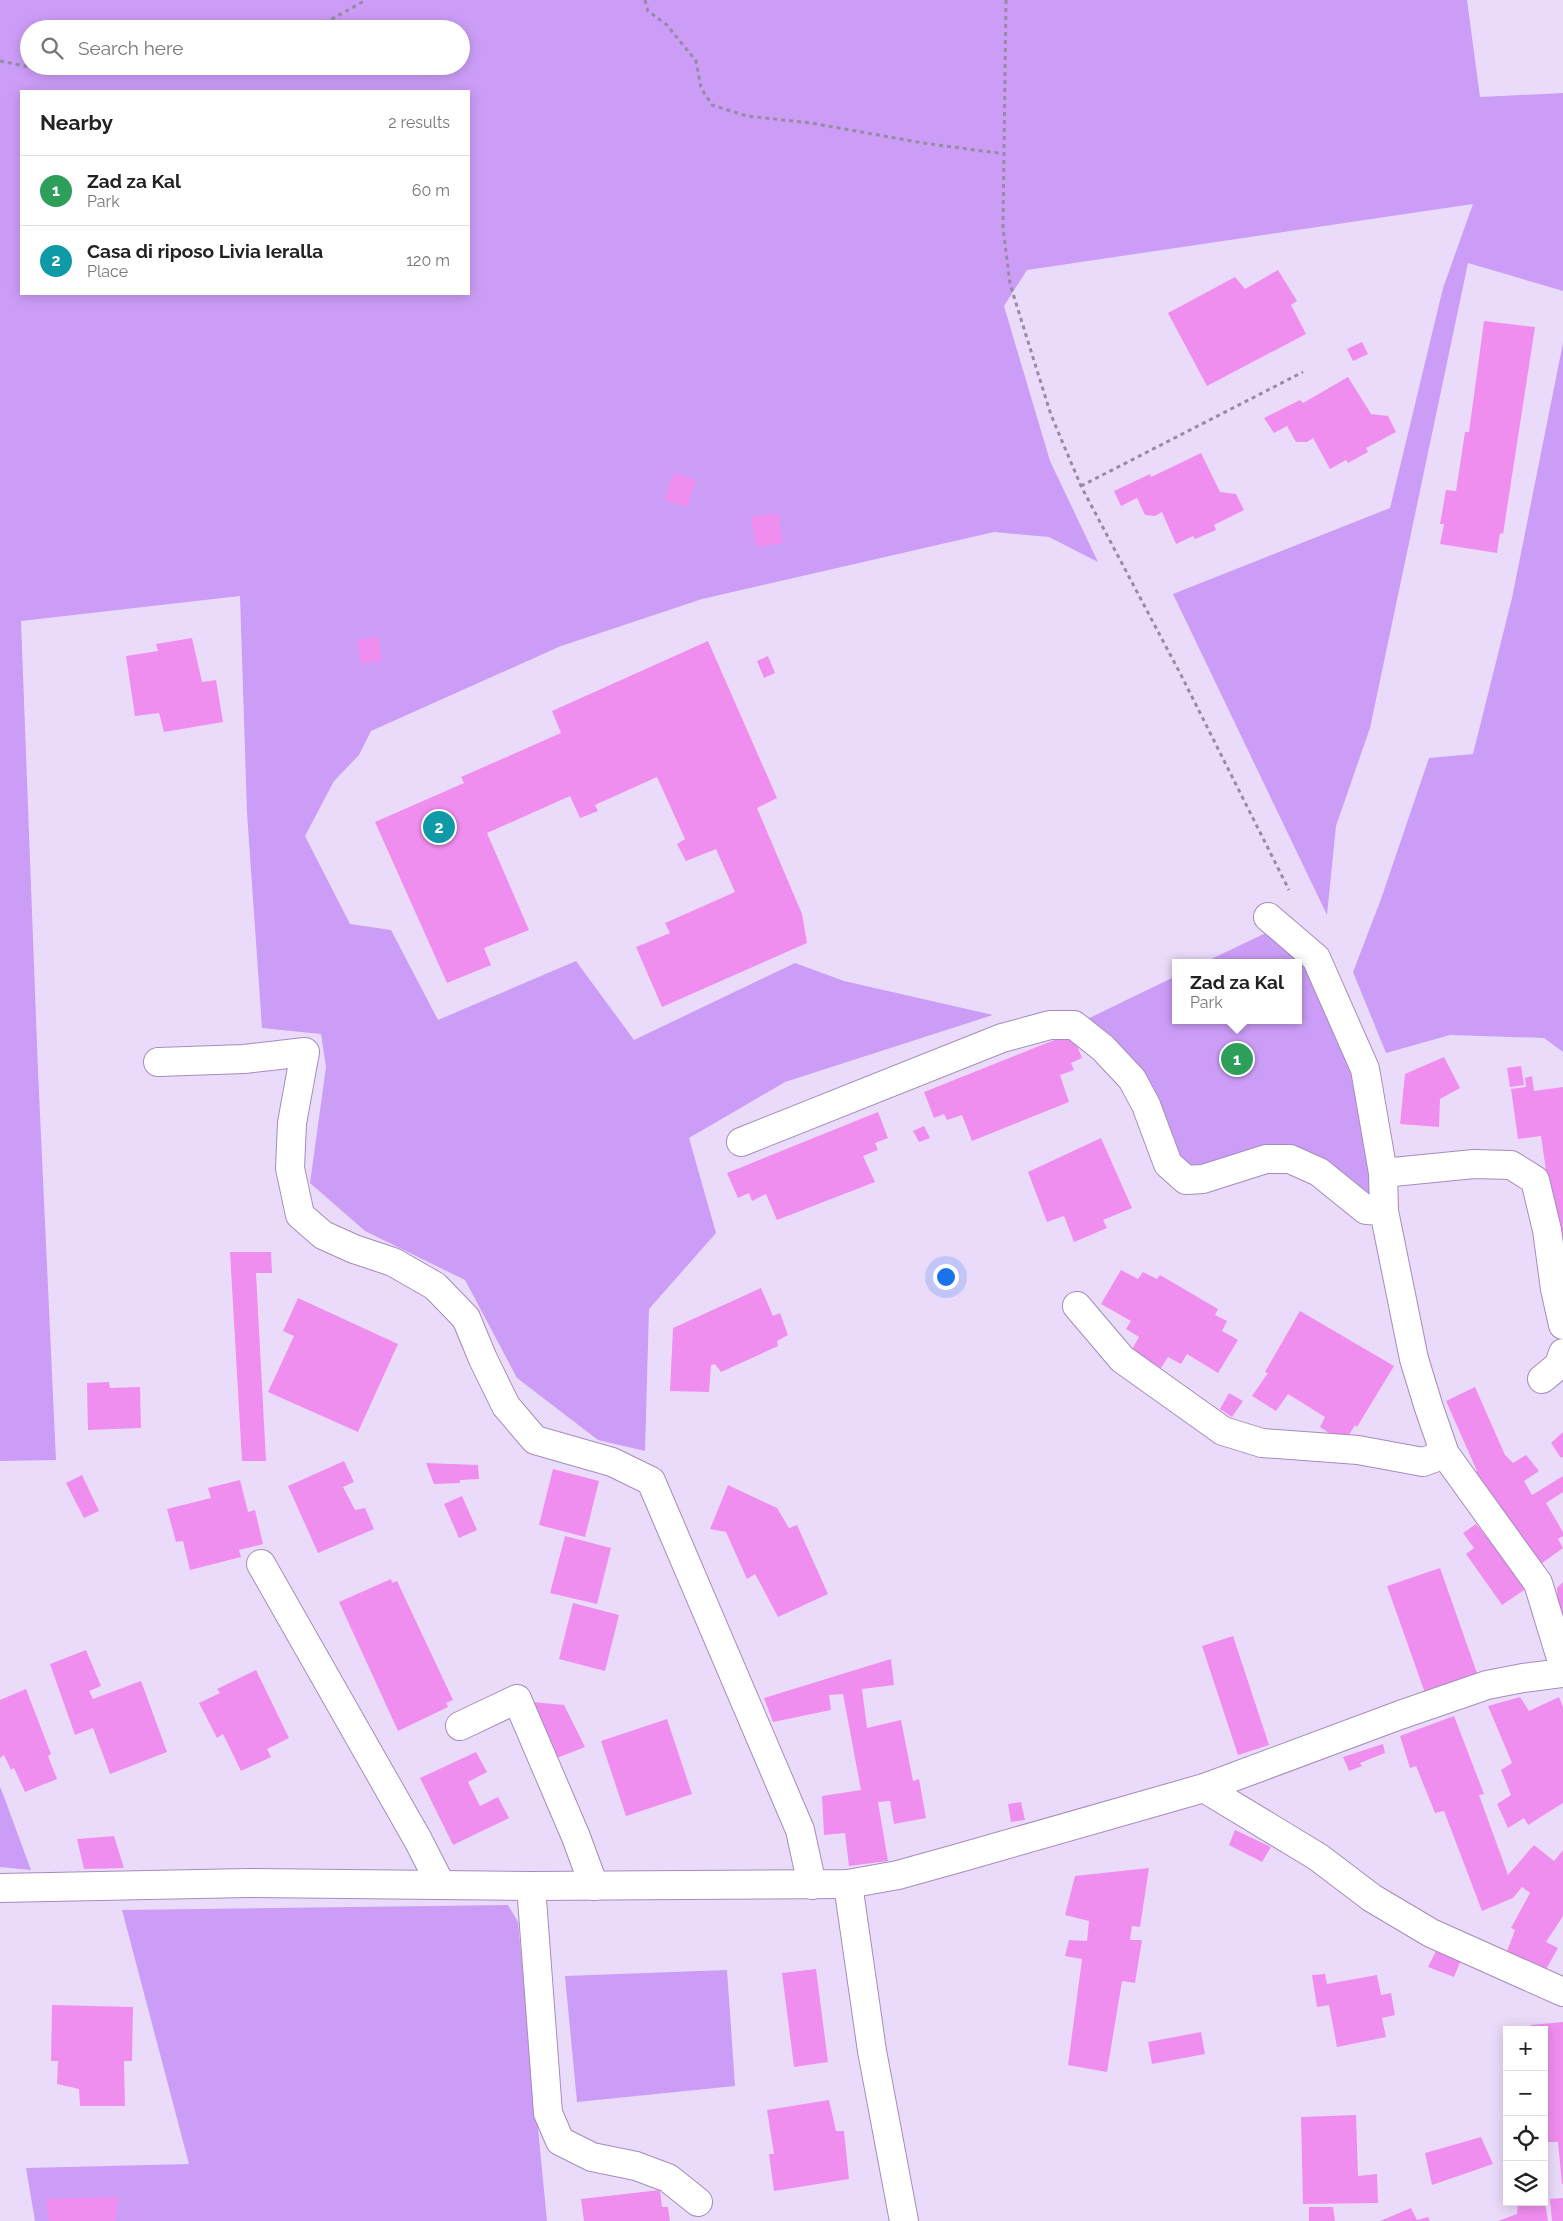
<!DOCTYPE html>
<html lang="en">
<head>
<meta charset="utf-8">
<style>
  :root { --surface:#fff; --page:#f2f2f2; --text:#222; --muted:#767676; --line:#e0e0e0; --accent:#5f850a }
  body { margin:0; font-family:Raleway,sans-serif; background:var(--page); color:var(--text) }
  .controls { position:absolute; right:15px; bottom:15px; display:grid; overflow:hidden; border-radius:0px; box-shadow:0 2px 12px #0003 }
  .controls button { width:45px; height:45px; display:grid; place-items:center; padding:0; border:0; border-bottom:1px solid var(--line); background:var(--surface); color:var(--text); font:25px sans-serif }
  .you { position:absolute; left:945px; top:1276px; width:18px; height:18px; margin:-12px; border:4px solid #fff; border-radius:50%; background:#1a73e8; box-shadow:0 0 0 8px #1a73e833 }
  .badge { display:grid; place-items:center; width:32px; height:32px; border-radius:50%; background:var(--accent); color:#fff; font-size:16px; font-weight:700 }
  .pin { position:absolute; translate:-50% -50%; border:2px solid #fff; box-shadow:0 1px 5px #0006 }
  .popup { position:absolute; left:1172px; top:959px; width:130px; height:65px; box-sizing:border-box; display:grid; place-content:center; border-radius:0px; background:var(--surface); filter:drop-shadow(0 1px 4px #0005); font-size:16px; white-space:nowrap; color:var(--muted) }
  .popup b { font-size:19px; color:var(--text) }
  .popup::after { content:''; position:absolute; left:50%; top:100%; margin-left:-10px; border:10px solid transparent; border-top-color:var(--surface) }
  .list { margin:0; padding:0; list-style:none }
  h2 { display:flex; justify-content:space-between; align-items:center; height:65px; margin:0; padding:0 20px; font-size:21px }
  h2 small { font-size:16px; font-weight:400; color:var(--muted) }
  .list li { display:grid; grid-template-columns:32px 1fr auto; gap:15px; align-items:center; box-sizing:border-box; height:70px; padding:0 20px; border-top:1px solid var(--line) }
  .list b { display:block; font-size:19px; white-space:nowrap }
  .list p { margin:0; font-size:16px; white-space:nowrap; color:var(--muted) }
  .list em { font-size:16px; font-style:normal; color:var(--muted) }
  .icon { flex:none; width:28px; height:28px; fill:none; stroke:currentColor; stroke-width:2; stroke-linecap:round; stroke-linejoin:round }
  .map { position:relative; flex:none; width:1563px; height:2221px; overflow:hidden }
  .search { position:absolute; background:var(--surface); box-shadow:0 2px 12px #0003; left:20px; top:20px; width:450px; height:55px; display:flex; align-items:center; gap:12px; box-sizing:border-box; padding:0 18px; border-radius:28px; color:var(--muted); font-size:19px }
  .panel { position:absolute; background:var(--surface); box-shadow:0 2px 12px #0003; left:20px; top:90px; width:450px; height:205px; border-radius:0px }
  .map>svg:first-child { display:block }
  .green { fill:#cc9df7; fill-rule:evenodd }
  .building { fill:#f08eef }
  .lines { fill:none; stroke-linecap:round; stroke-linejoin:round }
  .minor-casing { stroke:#a58cbd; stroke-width:30 }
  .tertiary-casing { stroke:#a58cbd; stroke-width:30 }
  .path { stroke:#978aa4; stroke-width:3; stroke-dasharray:4 4; stroke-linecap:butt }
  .minor { stroke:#fff; stroke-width:28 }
  .tertiary { stroke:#fff; stroke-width:28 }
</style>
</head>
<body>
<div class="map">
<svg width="1563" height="2221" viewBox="0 0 1563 2221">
  <rect width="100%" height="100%" fill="#ebdbfb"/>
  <path class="green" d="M 0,0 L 1467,0 L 1480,97 L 1563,93 L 1563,291 L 1468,263 L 1370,728 L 1336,826 L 1327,915 L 1173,594 L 1390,508 L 1443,288 L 1473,204 L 1027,270 L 1004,306 L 1050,461 L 1098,562 L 1049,537 L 994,532 L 702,599 L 561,646 L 371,731 L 359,755 L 334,781 L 305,836 L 350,924 L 391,930 L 438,1020 L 576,961 L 634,1040 L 795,963 L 844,981 L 993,1015 L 785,1082 L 689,1138 L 716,1233 L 649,1309 L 645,1451 L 598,1440 L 517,1378 L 465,1280 L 365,1231 L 310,1183 L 326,1067 L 321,1034 L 262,1028 L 247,813 L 240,596 L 21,621 L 38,1071 L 56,1460 L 0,1461 ZM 29,29 L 461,29 L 461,66 L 29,66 ZM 21,91 L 469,91 L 469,294 L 21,294 Z
    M 1563,343 L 1563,1052 L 1544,1038 L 1450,1035 L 1386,1053 L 1353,972 L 1381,899 L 1429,758 L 1473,754 L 1512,598 Z
    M 1278,927 L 1316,958 L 1365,1069 L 1384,1211 L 1290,1159 L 1186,1180 L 1146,1105 L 1075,1025 L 1176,976 L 1176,1020 L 1298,1020 L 1298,963 L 1203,963 Z
    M 0,1787 L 3,1794 L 31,1870 L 0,1867 Z
    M 508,1905 L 518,1922 L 547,2221 L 35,2221 L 26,2168 L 189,2164 L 122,1910 Z
    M 727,1970 L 735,2086 L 577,2102 L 565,1976 Z"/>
  <path class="building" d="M 1278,270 L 1297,301 L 1291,305 L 1306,334 L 1207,386 L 1168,313 L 1235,277 L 1245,289 Z
    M 1484,321 L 1535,327 L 1503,534 L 1500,533 L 1497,553 L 1440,544 L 1444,524 L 1440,524 L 1446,490 L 1456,491 L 1465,432 L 1469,432 Z
    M 1362,342 L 1368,354 L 1353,361 L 1347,349 Z
    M 1348,377 L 1371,414 L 1388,416 L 1396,432 L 1366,448 L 1368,452 L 1348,463 L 1346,460 L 1330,469 L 1313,438 L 1307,442 L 1296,442 L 1287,426 L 1274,433 L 1264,418 L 1300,400 L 1303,403 Z
    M 1201,453 L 1220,492 L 1236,494 L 1244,510 L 1214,525 L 1216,530 L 1195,539 L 1193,536 L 1176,544 L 1162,512 L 1155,516 L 1145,515 L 1137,498 L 1121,506 L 1114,491 L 1150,474 L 1151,477 Z
    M 674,473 L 696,480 L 687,507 L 664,500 Z
    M 778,513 L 783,543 L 756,547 L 751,517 Z
    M 378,636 L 382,661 L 361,664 L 357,640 Z
    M 192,638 L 202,682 L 216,680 L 223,722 L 164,732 L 159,713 L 135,716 L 126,656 L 158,651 L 156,644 Z
    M 708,641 L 777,798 L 757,808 L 802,914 L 807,943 L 662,1007 L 636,947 L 670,933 L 665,923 L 735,892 L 716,849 L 686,861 L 677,844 L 685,839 L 657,777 L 595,805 L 598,811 L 580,818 L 570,796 L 487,833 L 529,930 L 484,948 L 491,965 L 447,983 L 375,822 L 464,783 L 461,777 L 561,733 L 552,711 Z
    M 768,656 L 775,673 L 764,678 L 757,661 Z
    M 1072,1033 L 1082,1058 L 1071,1063 L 1074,1070 L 1060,1075 L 1069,1102 L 972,1141 L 962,1115 L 947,1120 L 944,1114 L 934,1118 L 924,1092 Z
    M 1444,1057 L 1460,1088 L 1440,1099 L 1439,1127 L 1400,1124 L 1405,1074 Z
    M 1521,1066 L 1524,1085 L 1510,1087 L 1507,1068 Z
    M 1532,1076 L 1534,1091 L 1563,1087 L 1563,1239 L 1556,1240 L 1541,1136 L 1518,1139 L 1511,1089 L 1526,1087 L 1525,1078 Z
    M 878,1112 L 888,1138 L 875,1143 L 878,1150 L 863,1156 L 875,1182 L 777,1220 L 766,1194 L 752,1201 L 749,1193 L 738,1198 L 727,1173 Z
    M 924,1126 L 930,1138 L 919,1142 L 913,1131 Z
    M 1101,1138 L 1132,1208 L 1103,1220 L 1107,1228 L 1074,1242 L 1064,1216 L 1047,1222 L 1028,1172 Z
    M 230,1252 L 271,1252 L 272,1273 L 256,1273 L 266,1461 L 242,1461 Z
    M 1121,1270 L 1138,1279 L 1143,1272 L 1157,1279 L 1160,1275 L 1218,1309 L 1215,1315 L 1227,1321 L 1222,1331 L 1238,1340 L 1218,1373 L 1187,1354 L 1181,1364 L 1168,1357 L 1161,1368 L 1131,1351 L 1139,1337 L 1126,1329 L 1131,1321 L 1101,1304 Z
    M 761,1288 L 773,1316 L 780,1313 L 788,1335 L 777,1341 L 778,1346 L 721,1372 L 715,1364 L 711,1365 L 709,1392 L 670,1391 L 673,1328 Z
    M 298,1298 L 398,1344 L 358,1432 L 268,1392 L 294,1336 L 283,1331 Z
    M 1300,1311 L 1394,1366 L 1357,1427 L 1355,1425 L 1344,1443 L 1320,1427 L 1325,1417 L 1288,1394 L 1276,1411 L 1252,1396 L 1268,1373 L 1265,1372 Z
    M 109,1382 L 110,1388 L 140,1387 L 141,1428 L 88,1430 L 87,1383 Z
    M 1475,1387 L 1505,1455 L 1513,1463 L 1526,1455 L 1539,1471 L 1524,1481 L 1532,1495 L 1563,1476 L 1563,1492 L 1546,1503 L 1563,1532 L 1563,1536 L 1558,1539 L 1563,1548 L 1538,1566 L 1474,1473 L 1477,1471 L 1446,1401 Z
    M 1229,1393 L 1243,1401 L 1232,1417 L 1220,1409 Z
    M 1563,1432 L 1563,1457 L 1561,1458 L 1551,1443 Z
    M 344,1461 L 354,1482 L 343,1487 L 355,1510 L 365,1508 L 374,1529 L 318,1553 L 288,1486 Z
    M 426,1463 L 478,1465 L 479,1479 L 460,1480 L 460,1483 L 434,1484 Z
    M 553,1469 L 599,1481 L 585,1537 L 539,1525 Z
    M 82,1475 L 99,1511 L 84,1518 L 66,1483 Z
    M 240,1480 L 248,1512 L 255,1510 L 263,1544 L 239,1550 L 241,1557 L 190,1570 L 183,1541 L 176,1542 L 167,1509 L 211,1498 L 208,1488 Z
    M 728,1485 L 777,1508 L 789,1528 L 797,1525 L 828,1594 L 778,1617 L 755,1574 L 747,1579 L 726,1532 L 710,1529 Z
    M 462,1496 L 477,1530 L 459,1538 L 444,1504 Z
    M 1476,1524 L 1488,1539 L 1493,1535 L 1527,1588 L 1502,1605 L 1466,1554 L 1474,1548 L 1463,1533 Z
    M 565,1536 L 611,1548 L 597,1604 L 550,1593 Z
    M 1440,1568 L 1477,1673 L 1425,1693 L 1387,1586 Z
    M 391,1579 L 392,1583 L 397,1581 L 453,1700 L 446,1703 L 448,1707 L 398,1731 L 339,1602 Z
    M 1563,1582 L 1563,1625 L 1558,1616 L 1557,1588 Z
    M 573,1603 L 619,1615 L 605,1671 L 559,1659 Z
    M 1233,1636 L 1269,1745 L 1238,1755 L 1202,1646 Z
    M 86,1650 L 101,1686 L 89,1691 L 93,1699 L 141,1681 L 167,1752 L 110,1774 L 93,1728 L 75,1735 L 50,1664 Z
    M 891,1659 L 894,1685 L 862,1689 L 867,1728 L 901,1720 L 913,1781 L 919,1779 L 926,1818 L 894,1824 L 890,1801 L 878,1802 L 888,1861 L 849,1866 L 845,1833 L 824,1835 L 822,1796 L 861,1790 L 843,1694 L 829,1695 L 831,1710 L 773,1722 L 764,1698 Z
    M 256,1670 L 289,1738 L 267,1749 L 271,1757 L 241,1771 L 223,1734 L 217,1738 L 199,1703 L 220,1693 L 217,1689 Z
    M 26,1689 L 51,1754 L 48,1756 L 57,1779 L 25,1792 L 14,1768 L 11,1770 L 4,1755 L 0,1758 L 0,1700 Z
    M 1520,1697 L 1529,1711 L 1559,1697 L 1563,1707 L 1563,1803 L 1528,1825 L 1524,1818 L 1508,1828 L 1497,1804 L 1511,1795 L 1501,1770 L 1512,1763 L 1488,1706 Z
    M 533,1702 L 564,1705 L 585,1747 L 557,1758 Z
    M 1454,1716 L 1484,1794 L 1479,1795 L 1508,1875 L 1534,1845 L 1554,1861 L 1563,1850 L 1563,1916 L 1546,1942 L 1558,1948 L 1544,1973 L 1506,1954 L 1515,1930 L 1511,1928 L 1530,1893 L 1522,1887 L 1513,1898 L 1482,1911 L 1444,1811 L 1435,1813 L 1416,1766 L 1410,1768 L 1400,1736 Z
    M 667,1719 L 692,1794 L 626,1816 L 601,1741 Z
    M 1383,1744 L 1385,1753 L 1360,1763 L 1362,1766 L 1349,1771 L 1343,1757 Z
    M 476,1752 L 487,1772 L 468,1782 L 480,1806 L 498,1797 L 509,1818 L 453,1845 L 420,1778 Z
    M 1021,1802 L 1025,1820 L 1011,1822 L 1008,1804 Z
    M 1235,1830 L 1271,1847 L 1262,1862 L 1229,1845 Z
    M 114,1836 L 124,1868 L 84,1869 L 77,1839 Z
    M 1149,1868 L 1140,1927 L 1132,1926 L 1130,1940 L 1142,1940 L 1135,1983 L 1122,1981 L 1107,2072 L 1068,2065 L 1082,1959 L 1065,1956 L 1069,1940 L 1087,1941 L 1089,1921 L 1065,1915 L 1075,1876 Z
    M 1438,1947 L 1461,1960 L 1454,1977 L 1428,1967 Z
    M 816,1969 L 828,2062 L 794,2067 L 782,1973 Z
    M 1325,1974 L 1327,1984 L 1377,1975 L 1381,1995 L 1391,1993 L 1395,2015 L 1382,2018 L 1386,2037 L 1337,2047 L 1329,2005 L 1317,2007 L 1312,1975 Z
    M 52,2005 L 133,2007 L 132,2061 L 124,2061 L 125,2106 L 80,2106 L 79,2089 L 57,2084 L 58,2061 L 51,2061 Z
    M 1563,2022 L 1563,2184 L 1562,2184 L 1558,2142 L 1544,2142 L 1544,2030 L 1531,2030 L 1531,2025 Z
    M 1201,2032 L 1205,2054 L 1152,2064 L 1148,2042 Z
    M 829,2100 L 836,2131 L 844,2131 L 849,2179 L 774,2191 L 769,2154 L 774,2154 L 767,2110 Z
    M 1356,2115 L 1358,2176 L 1377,2174 L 1378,2203 L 1303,2204 L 1301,2117 Z
    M 1481,2137 L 1493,2164 L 1432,2185 L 1425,2153 Z
    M 660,2190 L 662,2207 L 668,2207 L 670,2221 L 584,2221 L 581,2199 Z
    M 118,2197 L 116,2221 L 49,2221 L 46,2199 Z
    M 1563,2198 L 1563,2221 L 1552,2221 L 1550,2199 Z
    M 1518,2202 L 1545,2202 L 1548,2221 L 1498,2221 L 1517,2214 Z
    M 1309,2207 L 1333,2207 L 1335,2221 L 1309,2221 Z
    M 1411,2208 L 1417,2220 L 1428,2217 L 1430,2221 L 1380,2221 Z"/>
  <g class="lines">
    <g class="minor-casing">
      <path id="minor" d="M 1268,917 L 1316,958 L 1365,1069 L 1383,1173 L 1384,1211 L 1414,1359 L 1429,1408 L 1445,1454 L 1538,1583 L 1563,1665
        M 158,1062 L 244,1059 L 305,1052 L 292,1123 L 290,1168 L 300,1215 L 323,1235 L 354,1249 L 393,1262 L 435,1286 L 466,1318 L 483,1359 L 506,1406 L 535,1440 L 612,1462 L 651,1481 L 800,1830 L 812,1885
        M 741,1142 L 1002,1038 L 1050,1025 L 1074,1025 L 1103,1048 L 1132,1079 L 1146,1105 L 1168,1164 L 1186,1180 L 1203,1179 L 1266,1159 L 1290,1159 L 1319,1172 L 1366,1210 L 1384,1211
        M 1383,1173 L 1474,1164 L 1511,1165 L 1535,1180 L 1547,1230 L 1555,1289 L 1563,1325
        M 1077,1306 L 1122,1359 L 1223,1431 L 1262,1443 L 1358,1450 L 1423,1462 L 1445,1454
        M 1542,1379 L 1559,1365 L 1563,1353
        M 261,1564 L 418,1840 L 441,1885
        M 460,1726 L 517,1699 L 576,1837 L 594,1886
        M 1204,1788 L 1318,1857 L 1372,1898 L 1431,1933 L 1563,1992
        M 848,1884 L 872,2051 L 904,2221
        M 531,1886 L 548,2113 L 560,2141 L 592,2157 L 636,2166 L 668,2178 L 698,2202"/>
    </g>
    <g class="tertiary-casing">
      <path id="tertiary" d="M 0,1888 L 248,1883 L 531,1886 L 848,1884 L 898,1875 L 959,1858 L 1204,1788 L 1400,1715 L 1487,1685 L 1523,1678 L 1563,1673"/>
    </g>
    <path class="path" d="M 645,0 L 648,11 L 667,25 L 696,61 L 701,88 L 712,105 L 747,116 L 811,123 L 923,143 L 1005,154
      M 1006,0 L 1003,227 L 1010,284 L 1051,415 L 1081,486 L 1181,675 L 1289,890
      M 293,29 L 323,24 L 366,0
      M 0,61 L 44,70 L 146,66
      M 1081,486 L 1303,372"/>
    <use href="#minor" class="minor"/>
    <use href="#tertiary" class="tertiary"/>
  </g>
</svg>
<div class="controls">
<button>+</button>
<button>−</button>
<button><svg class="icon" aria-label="locate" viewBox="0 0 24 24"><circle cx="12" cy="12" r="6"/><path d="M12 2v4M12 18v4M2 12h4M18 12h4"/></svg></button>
<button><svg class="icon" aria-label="layers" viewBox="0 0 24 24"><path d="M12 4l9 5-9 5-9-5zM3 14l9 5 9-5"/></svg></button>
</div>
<div class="you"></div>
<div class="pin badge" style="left:1237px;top:1059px;background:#2e9e5b">1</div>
<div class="popup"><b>Zad za Kal</b>Park</div>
<div class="pin badge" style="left:439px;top:827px;background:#0f9aa8">2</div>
<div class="search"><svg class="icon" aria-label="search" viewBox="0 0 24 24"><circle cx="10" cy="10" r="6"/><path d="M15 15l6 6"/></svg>Search here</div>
<section class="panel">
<h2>Nearby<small>2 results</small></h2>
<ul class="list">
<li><span class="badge" style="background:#2e9e5b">1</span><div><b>Zad za Kal</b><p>Park</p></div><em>60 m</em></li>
<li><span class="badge" style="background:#0f9aa8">2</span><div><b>Casa di riposo Livia Ieralla</b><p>Place</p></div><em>120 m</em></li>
</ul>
</section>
</div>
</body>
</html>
